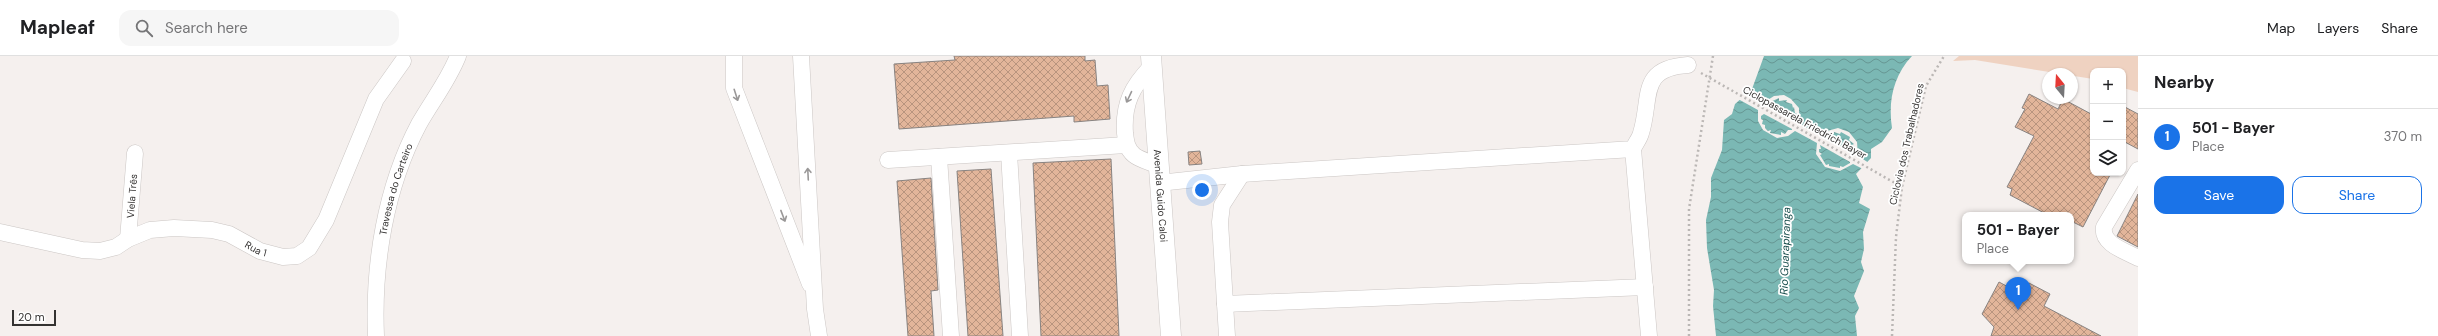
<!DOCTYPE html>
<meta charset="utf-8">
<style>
:root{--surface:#fff;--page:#f6f6f6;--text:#202124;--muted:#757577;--line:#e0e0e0;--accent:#1a73e8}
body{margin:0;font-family:"DM Sans",sans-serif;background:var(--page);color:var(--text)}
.controls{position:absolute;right:12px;top:12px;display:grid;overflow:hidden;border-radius:8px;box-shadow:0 1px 3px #0004}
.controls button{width:36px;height:36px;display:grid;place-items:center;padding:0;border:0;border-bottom:1px solid var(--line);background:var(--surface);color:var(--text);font:20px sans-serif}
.compass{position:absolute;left:2042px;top:12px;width:36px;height:36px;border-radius:50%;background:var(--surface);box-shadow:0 1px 3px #0004;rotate:342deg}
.scale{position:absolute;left:12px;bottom:10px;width:44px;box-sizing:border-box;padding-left:4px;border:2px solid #343231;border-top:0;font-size:11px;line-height:14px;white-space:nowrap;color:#343231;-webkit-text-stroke:3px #fff;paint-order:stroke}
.you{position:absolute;left:1202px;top:134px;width:14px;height:14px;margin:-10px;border:3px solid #fff;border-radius:50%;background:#1a73e8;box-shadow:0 0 0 6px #1a73e833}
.badge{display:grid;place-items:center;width:26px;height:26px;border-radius:50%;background:var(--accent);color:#fff;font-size:13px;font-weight:700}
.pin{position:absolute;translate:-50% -33px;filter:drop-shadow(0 1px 2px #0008)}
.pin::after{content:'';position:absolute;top:21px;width:14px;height:12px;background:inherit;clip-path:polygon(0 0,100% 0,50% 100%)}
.popup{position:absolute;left:1962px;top:156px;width:112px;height:52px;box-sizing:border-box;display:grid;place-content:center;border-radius:8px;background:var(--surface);filter:drop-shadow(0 1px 3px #0005);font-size:13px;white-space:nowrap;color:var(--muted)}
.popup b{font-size:15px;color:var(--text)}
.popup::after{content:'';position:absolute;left:50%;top:100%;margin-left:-8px;border:8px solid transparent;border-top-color:var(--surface)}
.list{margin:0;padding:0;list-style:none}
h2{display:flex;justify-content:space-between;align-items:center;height:52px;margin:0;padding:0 16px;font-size:17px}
h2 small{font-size:13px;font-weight:400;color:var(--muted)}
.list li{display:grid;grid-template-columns:26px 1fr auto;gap:12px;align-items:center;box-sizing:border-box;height:56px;padding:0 16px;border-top:1px solid var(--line)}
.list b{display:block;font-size:15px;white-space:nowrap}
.list p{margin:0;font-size:13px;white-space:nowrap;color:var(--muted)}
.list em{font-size:13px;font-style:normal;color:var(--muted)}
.actions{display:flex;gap:8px;padding:12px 16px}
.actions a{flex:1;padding:9px 0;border:1px solid var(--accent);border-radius:12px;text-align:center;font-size:14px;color:var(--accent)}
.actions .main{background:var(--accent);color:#fff}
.icon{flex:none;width:22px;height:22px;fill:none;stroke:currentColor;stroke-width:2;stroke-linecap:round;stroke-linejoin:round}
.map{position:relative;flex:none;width:2138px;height:280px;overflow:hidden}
header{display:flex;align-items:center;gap:24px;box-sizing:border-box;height:56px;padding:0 20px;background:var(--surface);border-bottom:1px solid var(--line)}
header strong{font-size:19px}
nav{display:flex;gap:22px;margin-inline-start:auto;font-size:14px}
.search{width:280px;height:36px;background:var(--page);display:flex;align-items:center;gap:10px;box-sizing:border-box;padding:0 14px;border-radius:12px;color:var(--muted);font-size:15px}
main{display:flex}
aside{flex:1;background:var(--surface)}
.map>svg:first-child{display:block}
.green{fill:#efd2c1}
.water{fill:url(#water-waves)}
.pier{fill:#f5f0ee;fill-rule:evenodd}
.building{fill:url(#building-cross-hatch);stroke:#888381}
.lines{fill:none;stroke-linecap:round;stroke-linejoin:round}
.minor-casing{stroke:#cbc6c4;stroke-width:17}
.major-casing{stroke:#cbc6c4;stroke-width:21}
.path{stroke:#bbb7b5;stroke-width:2.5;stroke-dasharray:2 3;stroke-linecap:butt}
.minor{stroke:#fff;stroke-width:16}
.major{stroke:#fff;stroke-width:20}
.oneway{stroke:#9a9898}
.labels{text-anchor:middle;stroke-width:3.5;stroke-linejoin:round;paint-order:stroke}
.street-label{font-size:10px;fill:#343231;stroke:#fff}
.water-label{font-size:11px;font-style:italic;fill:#164c4a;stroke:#fff}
</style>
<header>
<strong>Mapleaf</strong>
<div class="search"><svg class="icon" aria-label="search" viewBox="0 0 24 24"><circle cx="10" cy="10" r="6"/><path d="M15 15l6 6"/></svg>Search here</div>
<nav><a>Map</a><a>Layers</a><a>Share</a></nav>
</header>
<main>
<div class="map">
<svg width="2138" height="280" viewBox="0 0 2138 280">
<defs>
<pattern id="water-waves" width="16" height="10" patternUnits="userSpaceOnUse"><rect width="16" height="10" fill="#7bb8b4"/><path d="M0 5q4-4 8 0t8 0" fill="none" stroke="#669693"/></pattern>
<pattern id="building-cross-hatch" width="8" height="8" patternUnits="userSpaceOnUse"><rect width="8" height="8" fill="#e2b59a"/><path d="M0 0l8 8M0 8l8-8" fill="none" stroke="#b8947e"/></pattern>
</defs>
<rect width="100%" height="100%" fill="#f5f0ee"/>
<!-- green -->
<path class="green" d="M1959,0h179v36l-15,-4v-17h-30v8l-118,-19 -22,1z"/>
<!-- water -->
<path class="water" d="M1764,0h148c-19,20 -24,46 -20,72l-10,14 -11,7v9l-15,16 7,13 -4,16 11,6 -7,23 1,17 -3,13 3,9 -10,25 5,12 -4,8 2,20h-141l-3,-30 1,-16 -7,-42 -1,-28 5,-23v-19l11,-28 2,-30 8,-6 3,-10 17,-15z"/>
<!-- pier -->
<path class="pier" d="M1745,36l18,11 11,-7 10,-1 7,4 8,9v15l22,13 6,-5 11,-3 11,4 8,10 1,14 11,7 -6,6 -10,-5 -13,7 -15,-4 -9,-13 1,-11 -22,-12 -7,5 -11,2 -14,-8 -5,-9v-11l-20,-11zM1779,42v3l8,-1 -1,2 6,2 1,4 1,-1 1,6 2,1 -2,4 2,3 -31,-17zM1764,58l28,15v1h-4l-3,4 -4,-2v3l-11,-2 1,-3 -3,1 -3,-3v-3l-3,-1 1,-4 -2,-1v-3zM1834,76l6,2 1,-2 9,5 -1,3 5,4 -2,1 3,2 -2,5 2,2 -30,-17 4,-1v-2h5zM1820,89l30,17v1l-7,4 -3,-1v2l-11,-2v-2l-3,1 -6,-10 2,-1 -3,-2v-3h2z"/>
<!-- building -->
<path class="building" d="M954,0h131v5l10,-1 2,26 11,-1 2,34 -36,3v-6l-175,13 -5,-65 61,-4z
M2029,38l29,15 5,-10 30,16v58h18l-28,54 -12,-6v-6h-23l-38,-20 2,-6 -5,-2 27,-51 -19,-9 10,-18 -3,-1z
M2123,50l15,8v35l-15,-8z
M1200,95l2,13 -13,1 -1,-13z
M1111,103l8,177h-78l-8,-173z
M991,113l12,167h-35l-11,-165z
M931,122l7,112 -7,1 3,45h-26l-11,-155z
M2138,138v53l-21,-11z
M1999,226l24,13 6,-12 21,11 -6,12 57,30h-110l3,-9 -12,-13z"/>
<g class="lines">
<defs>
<g id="minor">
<path d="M734,0v32l76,196"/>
<path d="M801,0l14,253 4,27"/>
<path d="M1152,10c-20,20 -29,38 -27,67 1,9 2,16 9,22 6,5 16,7 23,10"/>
<path d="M1633,93l16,187"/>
<path d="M1009,97l11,183"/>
<path d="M939,101l12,179"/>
<path d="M888,104l238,-15"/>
<path d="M2138,114l-34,57c-3,17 21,24 34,31"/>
<path d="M1159,127l83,-9 391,-25c2,-5 7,-11 8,-16 11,-35 -3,-65 47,-68"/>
<path id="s1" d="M0,176l82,18 18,1 16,-4 12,-8 22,-9 24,-2 38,2 17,4 31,17 23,6 14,-1 12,-8 17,-28 50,-121 27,-38"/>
<path id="s2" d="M128,183l7,-86"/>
<path d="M1225,248l420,-17"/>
<path id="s3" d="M376,280c-3,-71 9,-148 43,-212 13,-23 29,-43 39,-68"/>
<path d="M1227,280l-7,-114 2,-17 20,-31"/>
</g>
<g id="major">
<path id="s4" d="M1151,0l20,280"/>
</g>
</defs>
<!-- minor casing -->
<use href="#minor" class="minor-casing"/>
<!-- major casing -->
<use href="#major" class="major-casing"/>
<!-- path -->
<path class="path" d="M1701,17l201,114
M1689,280v-127l24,-153
M1892,280l4,-99 6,-50 24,-101 18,-30"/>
<!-- minor -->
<use href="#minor" class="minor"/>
<!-- major -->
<use href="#major" class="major"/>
</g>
<!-- one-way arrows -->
<defs><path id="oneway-shaft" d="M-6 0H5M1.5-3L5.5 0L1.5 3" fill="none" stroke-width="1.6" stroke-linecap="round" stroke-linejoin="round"/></defs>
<g class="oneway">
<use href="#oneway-shaft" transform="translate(736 39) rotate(72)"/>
<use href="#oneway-shaft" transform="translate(1129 41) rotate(115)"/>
<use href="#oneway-shaft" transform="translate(808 118) rotate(-93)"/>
<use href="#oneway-shaft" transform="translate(783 160) rotate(69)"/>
</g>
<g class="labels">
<!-- street labels -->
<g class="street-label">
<text transform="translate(1805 66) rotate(29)" y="4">Ciclopassarela Friedrich Bayer</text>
<text transform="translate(1906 88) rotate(-77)" y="4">Ciclovia dos Trabalhadores</text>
<text dy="4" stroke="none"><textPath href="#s3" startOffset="149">Travessa do Carteiro</textPath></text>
<text dy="4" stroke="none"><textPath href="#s2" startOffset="43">Viela Três</textPath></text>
<text dy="4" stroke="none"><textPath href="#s4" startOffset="140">Avenida Guido Caloi</textPath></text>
<text dy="4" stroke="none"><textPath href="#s1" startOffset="267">Rua 1</textPath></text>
</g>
<!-- water labels -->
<g class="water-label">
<text transform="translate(1785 195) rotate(-88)" y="4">Rio Guarapiranga</text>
</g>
</g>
</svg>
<div class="controls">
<button>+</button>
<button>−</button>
<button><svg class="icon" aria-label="layers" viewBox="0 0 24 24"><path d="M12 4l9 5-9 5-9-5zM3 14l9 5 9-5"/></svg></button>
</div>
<svg class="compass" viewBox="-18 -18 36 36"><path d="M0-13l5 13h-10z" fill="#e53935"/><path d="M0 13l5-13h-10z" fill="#757577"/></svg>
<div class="scale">20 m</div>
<div class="you"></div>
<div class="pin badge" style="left:2018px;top:254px">1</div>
<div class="popup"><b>501 - Bayer</b>Place</div>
</div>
<aside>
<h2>Nearby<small></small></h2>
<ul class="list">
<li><span class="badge">1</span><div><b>501 - Bayer</b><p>Place</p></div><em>370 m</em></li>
</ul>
<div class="actions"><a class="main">Save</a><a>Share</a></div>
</aside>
</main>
